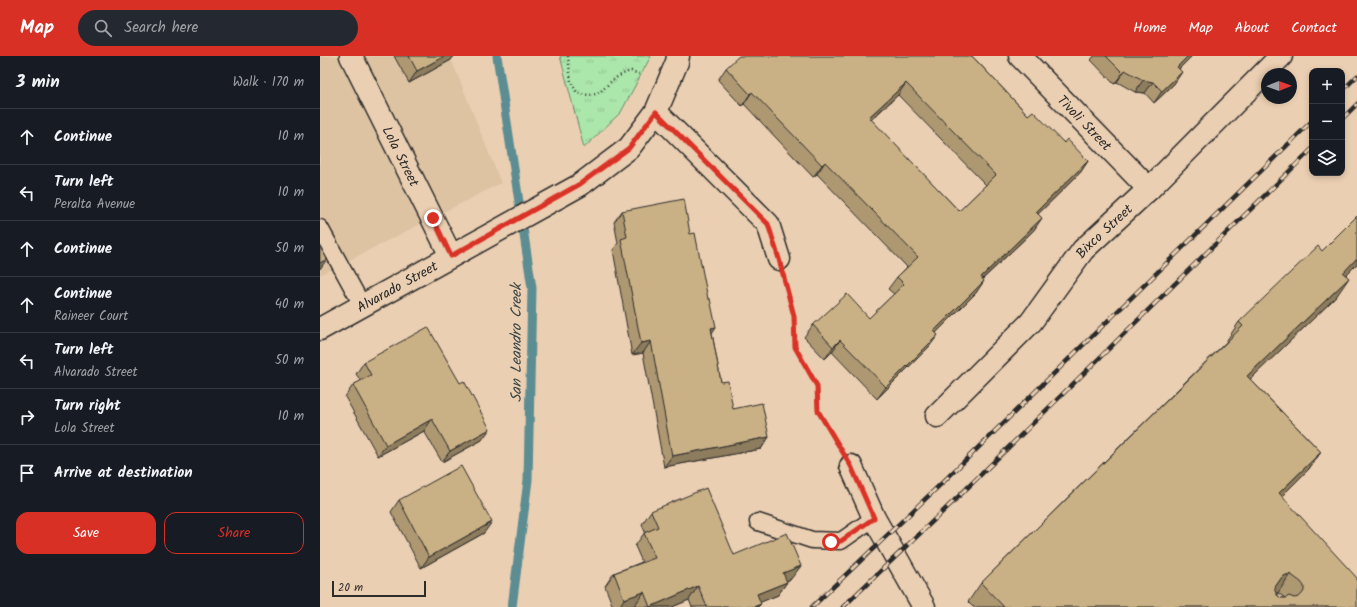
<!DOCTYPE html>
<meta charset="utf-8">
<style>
:root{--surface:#171b24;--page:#242831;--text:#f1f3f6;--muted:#9ea1a6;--line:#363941;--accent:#d93025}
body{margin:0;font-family:Kalam,sans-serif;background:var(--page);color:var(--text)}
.controls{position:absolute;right:12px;top:12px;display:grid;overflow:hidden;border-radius:8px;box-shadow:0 2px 6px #0003}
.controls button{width:36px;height:36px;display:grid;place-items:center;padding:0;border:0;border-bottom:1px solid var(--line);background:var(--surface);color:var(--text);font:20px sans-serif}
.compass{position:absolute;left:941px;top:12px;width:36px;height:36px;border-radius:50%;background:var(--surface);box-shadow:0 2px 6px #0003;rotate:89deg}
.scale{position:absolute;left:12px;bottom:10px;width:94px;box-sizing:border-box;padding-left:4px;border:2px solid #2b2b2b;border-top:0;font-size:11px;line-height:14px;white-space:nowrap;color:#2b2b2b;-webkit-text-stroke:3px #ebcfb2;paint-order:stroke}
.stop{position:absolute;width:12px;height:12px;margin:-9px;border:3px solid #d93025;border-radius:50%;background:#fff}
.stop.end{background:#d93025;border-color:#fff;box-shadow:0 1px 4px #0008}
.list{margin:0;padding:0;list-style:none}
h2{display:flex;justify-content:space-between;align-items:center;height:52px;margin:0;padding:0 16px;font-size:17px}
h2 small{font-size:13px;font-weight:400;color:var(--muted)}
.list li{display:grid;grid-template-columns:26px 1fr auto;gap:12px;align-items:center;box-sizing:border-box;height:56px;padding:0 16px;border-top:1px solid var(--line)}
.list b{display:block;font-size:15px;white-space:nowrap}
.list p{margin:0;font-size:13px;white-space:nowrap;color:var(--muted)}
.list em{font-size:13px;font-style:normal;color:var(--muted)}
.actions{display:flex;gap:8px;padding:12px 16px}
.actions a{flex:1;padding:9px 0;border:1px solid var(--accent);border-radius:12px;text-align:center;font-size:14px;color:var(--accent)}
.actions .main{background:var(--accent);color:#fff}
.icon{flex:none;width:22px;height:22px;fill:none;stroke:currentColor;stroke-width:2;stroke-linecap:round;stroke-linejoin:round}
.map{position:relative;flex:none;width:1037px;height:551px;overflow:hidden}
header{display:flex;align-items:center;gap:24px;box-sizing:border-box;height:56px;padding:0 20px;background:var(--accent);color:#fff}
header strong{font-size:19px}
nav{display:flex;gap:22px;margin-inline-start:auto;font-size:14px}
.search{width:280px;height:36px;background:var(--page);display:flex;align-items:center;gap:10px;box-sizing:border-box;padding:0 14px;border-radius:22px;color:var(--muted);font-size:15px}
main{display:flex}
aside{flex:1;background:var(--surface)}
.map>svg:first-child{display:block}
.built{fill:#ddc3a2}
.park{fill:url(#park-tufts);stroke:#6b886b}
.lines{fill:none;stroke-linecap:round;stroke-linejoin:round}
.stream{stroke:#5c8d92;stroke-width:9}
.lane-casing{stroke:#2b2b2b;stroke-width:19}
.street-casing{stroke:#2b2b2b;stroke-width:25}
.path{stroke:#2b2b2b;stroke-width:2.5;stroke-dasharray:1 3;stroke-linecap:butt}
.lane{stroke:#ebcfb2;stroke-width:16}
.street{stroke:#ebcfb2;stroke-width:22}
.rail-casing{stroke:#2b2b2b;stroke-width:4.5}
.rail{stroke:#ebcfb2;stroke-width:3;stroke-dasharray:9;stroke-linecap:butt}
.wall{fill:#ae9872;stroke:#2b2b2b;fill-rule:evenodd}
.shaded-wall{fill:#8d7c5d;stroke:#2b2b2b}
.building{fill:#cab185;stroke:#2b2b2b;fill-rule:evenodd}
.route{stroke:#d93025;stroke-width:5}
.labels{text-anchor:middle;stroke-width:3;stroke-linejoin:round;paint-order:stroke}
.street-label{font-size:14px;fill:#2b2b2b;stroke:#ebcfb2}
.water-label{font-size:15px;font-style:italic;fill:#374345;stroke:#ebcfb2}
</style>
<header>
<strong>Map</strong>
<div class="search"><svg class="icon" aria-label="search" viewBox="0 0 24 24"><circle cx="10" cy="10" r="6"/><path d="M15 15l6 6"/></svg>Search here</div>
<nav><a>Home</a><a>Map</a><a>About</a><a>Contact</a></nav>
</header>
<main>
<aside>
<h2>3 min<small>Walk · 170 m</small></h2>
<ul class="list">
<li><svg class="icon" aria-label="ahead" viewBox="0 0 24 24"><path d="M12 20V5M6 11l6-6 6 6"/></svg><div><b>Continue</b></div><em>10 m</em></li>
<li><svg class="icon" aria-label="left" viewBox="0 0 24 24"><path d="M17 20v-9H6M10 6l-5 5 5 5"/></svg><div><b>Turn left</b><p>Peralta Avenue</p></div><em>10 m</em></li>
<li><svg class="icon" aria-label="ahead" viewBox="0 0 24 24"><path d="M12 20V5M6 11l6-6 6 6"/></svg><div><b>Continue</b></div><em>50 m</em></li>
<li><svg class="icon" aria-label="ahead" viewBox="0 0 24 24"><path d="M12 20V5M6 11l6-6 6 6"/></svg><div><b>Continue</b><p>Raineer Court</p></div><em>40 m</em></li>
<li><svg class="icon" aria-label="left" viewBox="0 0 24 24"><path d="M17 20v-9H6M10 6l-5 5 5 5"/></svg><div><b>Turn left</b><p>Alvarado Street</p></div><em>50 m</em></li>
<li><svg class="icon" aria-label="right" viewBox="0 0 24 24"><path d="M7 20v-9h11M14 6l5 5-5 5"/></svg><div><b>Turn right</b><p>Lola Street</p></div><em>10 m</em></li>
<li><svg class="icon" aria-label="arrive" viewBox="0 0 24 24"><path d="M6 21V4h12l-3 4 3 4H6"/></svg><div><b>Arrive at destination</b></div></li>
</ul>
<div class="actions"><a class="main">Save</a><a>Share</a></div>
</aside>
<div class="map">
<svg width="1037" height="551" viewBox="0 0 1037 551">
<defs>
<pattern id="park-tufts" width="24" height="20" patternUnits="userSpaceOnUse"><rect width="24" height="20" fill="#abe6ab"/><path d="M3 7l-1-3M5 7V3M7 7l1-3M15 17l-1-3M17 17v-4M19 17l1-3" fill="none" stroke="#93c593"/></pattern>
</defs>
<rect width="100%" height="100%" fill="#ebcfb2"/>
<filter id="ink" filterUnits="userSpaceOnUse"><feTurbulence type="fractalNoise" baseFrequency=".025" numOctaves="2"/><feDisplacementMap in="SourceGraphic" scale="8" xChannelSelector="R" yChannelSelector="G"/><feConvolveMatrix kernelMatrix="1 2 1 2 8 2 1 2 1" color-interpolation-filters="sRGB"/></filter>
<g filter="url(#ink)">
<!-- built -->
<path class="built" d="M0,0h130l51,127 -181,92z"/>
<!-- park -->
<path class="park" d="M240,0h91l-30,56 -37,36z"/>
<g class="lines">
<!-- stream -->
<path class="stream" d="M177,0l35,232 -4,192 -16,127"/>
<defs>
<path id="lane" d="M0,172l42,77
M438,466l54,18 29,1 33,-23"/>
<g id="street">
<path id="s1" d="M31,0l100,200"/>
<path id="s2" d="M700,0l129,133"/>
<path d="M336,56l112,112 11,35"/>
<path id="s3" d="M0,273l260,-144 49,-37 27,-36 21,-50 1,-6"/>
<path id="s4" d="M617,360l94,-94 52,-72 66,-61 132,-133"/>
<path d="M531,410l23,52 50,89"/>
</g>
</defs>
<!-- lane casing -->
<use href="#lane" class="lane-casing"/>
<!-- street casing -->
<use href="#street" class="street-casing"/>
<!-- path -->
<path class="path" d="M248,0l3,26 6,11c25,7 25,-7 42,-17 4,-2 8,-4 12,-5l8,3
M466,229l8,31 1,31 22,39 1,25 19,33"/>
<!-- lane -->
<use href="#lane" class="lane"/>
<!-- street -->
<use href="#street" class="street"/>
<defs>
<path id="rail" d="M1022,35l15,-15
M1022,63l15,-15
M492,551l130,-124 370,-362
M523,551l114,-109 355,-349"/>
</defs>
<!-- rail casing -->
<use href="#rail" class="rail-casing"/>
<!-- rail -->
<use href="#rail" class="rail"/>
</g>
<!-- wall -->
<path class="wall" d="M74,0h60l-3,4 -42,23z
M652,0l56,59 60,46 -8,12 -42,41 -4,16 -51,49 -7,14 -40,40 -7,14 -52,52 -45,-47 -7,7 -21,-22 9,-12 56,-7 25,-24 -6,-5 9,-12 10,-10 -90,-93 -4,3 -69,-73 -2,2 -24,-26 8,-12zM578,39l88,90 -27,26 -88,-91z
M774,0h98l-13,13 -5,15 -20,19 -9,-10 -10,-1 -18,-10 -3,2 -23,-24z
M302,155l68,23 22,99 9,49 12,27 36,28 -8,12 -97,18 -21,-114 -11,2 -19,-105 5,-7 -4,-21z
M1026,219l-10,22 -86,82 71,73 -13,18 -27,26 76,111h-384l-5,-5 13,-19 246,-242v-1l12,-18zM956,537h2l7,5h-4l-4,-3z
M44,306l118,78 -40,22 -18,-31 -46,25 -33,-59 8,-12 8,-4 -5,-7z
M79,444l85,33 -63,35 -30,-56z
M331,455l83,44 57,24 -5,2 1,1 -9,13 -18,7 -2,5h-66l-3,-7 -17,7h-36l-1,-2 -6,2h-16l-8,-21 9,-13 28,-11 -7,-16 10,-14 -3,-8z"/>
<!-- shaded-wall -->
<path class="shaded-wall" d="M125,0h9l-3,4 -42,23 8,-12z
M868,0h4l-23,23 8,-12z
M805,14l-8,12 -3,2 9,-11z
M862,16l-8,12 -20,19 8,-12z
M823,24l10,2 -8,11 -10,-1z
M586,27l-8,12 -38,34 9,-12z
M432,36l-8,12 -2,2 8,-12z
M768,105l-8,12 -52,51 8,-12z
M505,106l-8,12 -4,3 9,-12z
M722,162l-8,12 -62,59 9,-12z
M1037,202v6l-27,27 13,-18z
M7,203l-7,10v-6z
M1029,222l-13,19 -102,98 13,-19z
M664,225l-8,12 -50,50 8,-12z
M396,271l-8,12 3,-11z
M618,279l-9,12 -52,52 9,-12z
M520,284l-8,12 -7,7 8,-12z
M331,285l-8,12 -11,2 9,-12z
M112,363l-8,12 -46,25 8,-11z
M170,373l-8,11 -40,22 8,-11z
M449,381l-8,12 -97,18 8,-11z
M1001,396l-13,18 -42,42 13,-19z
M172,466l-8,11 -63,35 8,-11z
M481,510l-10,13 -17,7 9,-13z
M970,518l-12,19h-5l2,-6 7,-10 4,-2z
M467,526l-9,13 -29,12 8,-13z
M378,530l-9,14 -17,7h-22z
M324,536l-9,13 -6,2h-10l5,-8z
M441,548l-3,3h-5z"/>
<!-- building -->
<path class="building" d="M89,0h36l-28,15z
M419,0h233l56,59 5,-4 31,32 3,-4 21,22 -52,51 6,6 -61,59 3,4 -50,50 4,4 -52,52 -46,-47 -7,7 -20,-22 34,-31 22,24 35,-34 -7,-7 21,-20 -93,-95 -3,3 -70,-73 -2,2 -24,-26zM586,27l90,92 -37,36 -90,-94z
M786,0h82l-11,11 5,5 -20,19 -9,-9 -10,-2 -18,-10 -2,3z
M364,143l6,35 5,-1 13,66h2l6,28 -5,1 10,54 7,-1 5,28 29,-6 7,34 -97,19 -21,-115 -10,2 -20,-104 6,-2 -5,-26z
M1037,160v42l-14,15 6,5 -102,98 74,76 -42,41 78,85v29h-353l-23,-24 262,-257 -4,-4 79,-76 4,5zM970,518l11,8 3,4v5l-2,3 -3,3 -5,1 -5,-2 -3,2h-5l-4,-3 -2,-4v-4l7,-10 4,-2z
M0,191l7,12 -7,4z
M108,271l32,56 4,-2 26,48 -40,22 -18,-32 -46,26 -33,-60 18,-10 -7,-13z
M141,410l31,56 -63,35 -30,-57z
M386,432l28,67 53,-22 14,33 -18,7 4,9 -30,12 4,10 -8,3h-46l-9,-21 -48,21 -6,-15 -20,7 -10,-26 41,-15 -11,-25 14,-6 -7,-16z"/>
</g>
<g class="lines" filter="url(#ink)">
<!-- route -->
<path class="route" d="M113,162l18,38 129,-72 49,-36 27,-36 112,112 11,35 15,57 1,31 22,39 1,25 33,55 23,52 -33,23 -10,1"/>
</g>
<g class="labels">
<!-- street labels -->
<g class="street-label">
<text dy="5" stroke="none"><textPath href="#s2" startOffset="93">Tivoli Street</textPath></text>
<text dy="5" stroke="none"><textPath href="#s1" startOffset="112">Lola Street</textPath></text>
<text dy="5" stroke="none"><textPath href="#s4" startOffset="250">Bixco Street</textPath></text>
<text dy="5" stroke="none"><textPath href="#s3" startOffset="88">Alvarado Street</textPath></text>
</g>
<!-- water labels -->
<g class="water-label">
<text transform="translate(196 287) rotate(-90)" y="5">San Leandro Creek</text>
</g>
</g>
</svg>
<div class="controls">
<button>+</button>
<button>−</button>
<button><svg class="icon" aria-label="layers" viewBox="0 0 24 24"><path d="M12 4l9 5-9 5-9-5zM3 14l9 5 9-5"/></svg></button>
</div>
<svg class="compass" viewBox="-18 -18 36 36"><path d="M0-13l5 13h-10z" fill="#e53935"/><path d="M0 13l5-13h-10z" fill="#9ea1a6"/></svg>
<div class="scale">20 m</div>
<div class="stop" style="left:511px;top:486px"></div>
<div class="stop end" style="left:113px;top:162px"></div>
</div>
</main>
